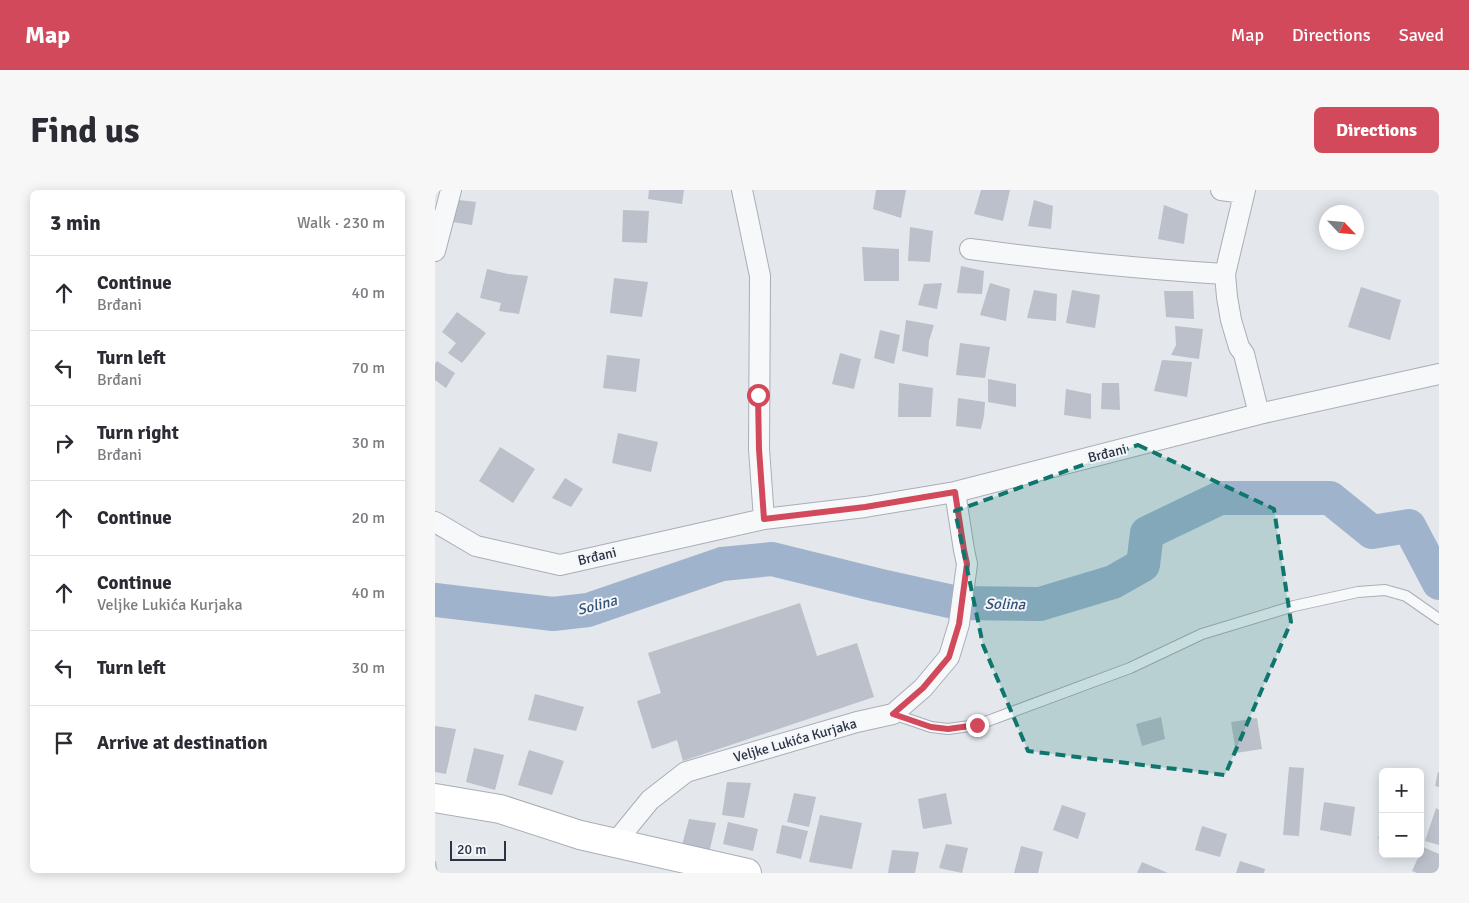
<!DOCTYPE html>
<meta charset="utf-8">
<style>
:root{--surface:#fff;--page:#f7f7f7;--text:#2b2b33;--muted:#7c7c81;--line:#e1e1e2;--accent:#d1495b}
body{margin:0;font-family:Signika,sans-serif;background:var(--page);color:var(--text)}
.controls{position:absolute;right:15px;bottom:15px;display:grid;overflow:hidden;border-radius:8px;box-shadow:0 2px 12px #0003}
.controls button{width:45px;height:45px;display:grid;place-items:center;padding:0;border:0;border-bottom:1px solid var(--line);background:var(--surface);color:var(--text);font:25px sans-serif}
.compass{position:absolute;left:884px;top:15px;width:45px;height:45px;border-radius:50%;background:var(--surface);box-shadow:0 2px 12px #0003;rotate:116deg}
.scale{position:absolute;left:15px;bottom:12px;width:56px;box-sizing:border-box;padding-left:5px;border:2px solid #2b3445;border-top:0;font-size:14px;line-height:18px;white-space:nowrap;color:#2b3445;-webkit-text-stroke:4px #f4f6f9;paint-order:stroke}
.stop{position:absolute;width:15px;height:15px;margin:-11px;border:4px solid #d1495b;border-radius:50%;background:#fff}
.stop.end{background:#d1495b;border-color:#fff;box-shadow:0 1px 5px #0008}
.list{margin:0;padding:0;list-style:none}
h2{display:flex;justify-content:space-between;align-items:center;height:65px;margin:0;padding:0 20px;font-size:21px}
h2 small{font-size:16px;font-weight:400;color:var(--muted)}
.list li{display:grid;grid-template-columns:32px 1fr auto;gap:15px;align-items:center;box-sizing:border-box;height:75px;padding:0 20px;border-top:1px solid var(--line)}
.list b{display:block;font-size:19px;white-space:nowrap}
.list p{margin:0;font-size:16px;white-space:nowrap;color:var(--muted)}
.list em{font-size:16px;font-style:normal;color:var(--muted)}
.icon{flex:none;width:28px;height:28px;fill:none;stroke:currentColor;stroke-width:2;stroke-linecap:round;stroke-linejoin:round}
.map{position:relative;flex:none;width:1004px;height:683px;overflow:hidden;border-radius:8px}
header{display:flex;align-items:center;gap:30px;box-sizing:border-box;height:70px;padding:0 25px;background:var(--accent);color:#fff}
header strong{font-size:24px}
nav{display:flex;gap:28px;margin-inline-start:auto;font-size:18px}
.intro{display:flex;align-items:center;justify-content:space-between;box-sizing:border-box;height:120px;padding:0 30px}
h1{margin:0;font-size:35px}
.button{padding:12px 22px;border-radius:8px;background:var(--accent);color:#fff;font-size:18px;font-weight:700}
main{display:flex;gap:30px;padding:0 30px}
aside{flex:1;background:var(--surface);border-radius:8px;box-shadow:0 2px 12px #0003}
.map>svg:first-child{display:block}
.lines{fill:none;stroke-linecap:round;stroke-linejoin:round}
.river{stroke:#9fb4cc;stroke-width:34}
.building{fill:#bbc0ca}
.service-casing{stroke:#a9aeb7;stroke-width:12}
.minor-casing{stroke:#a9aeb7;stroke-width:22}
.secondary-casing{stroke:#a9aeb7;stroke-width:30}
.service{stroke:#f7f8fa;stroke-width:10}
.minor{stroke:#f7f8fa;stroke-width:20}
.secondary{stroke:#fff;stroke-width:28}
.route{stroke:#d1495b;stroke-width:6}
.marked{fill:#0f766e;fill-opacity:0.2;stroke:#0f766e;stroke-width:4;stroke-dasharray:10 6;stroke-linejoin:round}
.labels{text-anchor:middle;stroke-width:4;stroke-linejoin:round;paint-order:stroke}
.street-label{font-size:14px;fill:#2b3445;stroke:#f4f6f9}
.water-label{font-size:15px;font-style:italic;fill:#34527a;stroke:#f4f6f9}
</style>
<header>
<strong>Map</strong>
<nav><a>Map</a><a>Directions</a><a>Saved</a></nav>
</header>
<div class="intro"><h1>Find us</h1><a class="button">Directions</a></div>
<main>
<aside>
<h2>3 min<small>Walk · 230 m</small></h2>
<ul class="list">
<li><svg class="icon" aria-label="ahead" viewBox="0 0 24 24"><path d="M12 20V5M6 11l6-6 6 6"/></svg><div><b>Continue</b><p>Brđani</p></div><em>40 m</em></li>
<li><svg class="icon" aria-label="left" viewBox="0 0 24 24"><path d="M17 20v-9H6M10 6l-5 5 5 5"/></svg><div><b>Turn left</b><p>Brđani</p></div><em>70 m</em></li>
<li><svg class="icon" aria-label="right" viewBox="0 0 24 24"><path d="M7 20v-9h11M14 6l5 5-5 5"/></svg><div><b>Turn right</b><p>Brđani</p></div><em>30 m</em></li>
<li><svg class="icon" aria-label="ahead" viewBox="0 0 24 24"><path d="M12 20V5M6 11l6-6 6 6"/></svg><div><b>Continue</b></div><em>20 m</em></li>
<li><svg class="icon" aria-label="ahead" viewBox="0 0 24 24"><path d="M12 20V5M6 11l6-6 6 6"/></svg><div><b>Continue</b><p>Veljke Lukića Kurjaka</p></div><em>40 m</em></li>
<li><svg class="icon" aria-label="left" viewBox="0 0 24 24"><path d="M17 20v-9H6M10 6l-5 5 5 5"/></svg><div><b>Turn left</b></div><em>30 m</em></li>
<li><svg class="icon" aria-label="arrive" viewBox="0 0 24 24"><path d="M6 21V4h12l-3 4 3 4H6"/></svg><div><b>Arrive at destination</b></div></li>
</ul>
</aside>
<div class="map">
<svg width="1004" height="683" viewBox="0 0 1004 683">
<rect width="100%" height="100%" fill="#e4e7ec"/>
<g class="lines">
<!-- river -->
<path class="river" d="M0,410l118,14 35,-4 134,-46 50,-5 105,26 81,18 82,1 73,-22 30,-17 4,-32 73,-35h110l42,34 37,-6 30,57"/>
</g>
<!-- building -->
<path class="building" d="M214,0h35l-2,14 -34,-5z
M441,0h30l-5,28 -28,-9z
M546,0h29l-7,31 -29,-7z
M15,9l26,3 -4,23 -26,-4z
M599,10l19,6 -2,23 -23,-3z
M729,15l24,9 -4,30 -26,-5z
M188,20l26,1 -2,32 -25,-1z
M475,37l23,4 -3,31 -22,-1z
M427,57l37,2v32h-35z
M526,76l23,5 -2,23 -25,-1z
M52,79l21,5 20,2 -9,38 -20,-3 2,-8 -21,-5z
M179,88l34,4 -6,35 -32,-4z
M507,93l-5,26 -19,-4 6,-21z
M555,93l20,6 -4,32 -26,-6z
M926,97l40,13 -11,40 -42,-13z
M599,100l23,4 -1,27 -29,-3z
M637,100l28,5 -5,33 -29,-5z
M729,101h29l1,28 -28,-2z
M22,122l29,21 -24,30 -14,-10 8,-10 -14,-11z
M471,130l28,5 -5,16 -1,16 -26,-6z
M740,136l28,3 -4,30 -28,-4 5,-10z
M445,140l20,5 -6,29 -20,-6z
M525,153l30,4 -5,31 -29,-3z
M405,163l21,6 -7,30 -22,-5z
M172,165l33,4 -4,33 -33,-4z
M727,170l30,2 -5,35 -33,-6z
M2,171l18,12 -9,15 -11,-8v-16z
M553,189l28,5v23l-28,-5z
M464,193l34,5 -2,29h-33z
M667,193h17l1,27 -19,-1z
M631,199l25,5v25l-27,-4z
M523,208l27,4 -1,14 -3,13 -25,-3z
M183,243l40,9 -7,30 -39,-9z
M65,257l35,22 -22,34 -34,-22z
M130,288l18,11 -12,18 -19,-9z
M365,413l17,53 40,-13 17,54 -191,64 -6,-21 -25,9 -15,-48 24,-8 -13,-40z
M100,504l49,13 -8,24 -48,-11z
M726,527l4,22 -23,7 -6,-22z
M822,528l5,31 -26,4 -5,-31z
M0,536l21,3 -10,45 -11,-2z
M39,558l30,7 -9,35 -29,-8z
M94,560l35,11 -12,34 -34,-10z
M854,577l15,1 -5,68 -16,-1z
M1003,582h1v15l-4,-1z
M292,592l24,1 -7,35 -22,-3z
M359,603l22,4 -7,30 -22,-5z
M511,603l6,31 -29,5 -5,-30z
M889,612l31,5 -4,29 -31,-6z
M627,615l24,8 -8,26 -25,-9z
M1001,618l3,2v35l-14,-4z
M385,625l42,8 -10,46 -43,-7z
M254,629l27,4 -7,30 -28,-4z
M293,632l30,7 -5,22 -30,-7z
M347,635l26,6 -7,28 -25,-6z
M767,636l25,8 -7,23 -25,-7z
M948,637v14l-5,-3z
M511,654l22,4 -6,25 -23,-5z
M586,656l22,6 -5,21h-24z
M988,657l16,7v19h-22l-5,-2z
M457,660l27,2 -4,21h-27z
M0,671h1l2,12h-3z
M805,671l25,8 -1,4h-28z
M707,672l26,11h-31z"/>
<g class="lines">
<defs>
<path id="service" d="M458,524l38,13 17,2 29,-4 153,-57 72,-34 92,-28 64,-14 27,-2 21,6 33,23"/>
<path id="minor" d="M307,0l18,86 -1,173 5,70
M786,0l23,3
M810,0l-20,84 2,23 4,23 8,27 5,7 15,60
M535,59c85,11 169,20 255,25
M0,61l16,-61
M0,332l41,24 84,19 204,-46 101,-12 90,-15 304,-78 180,-40
M179,654l36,-44 36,-28 171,-50 36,-8 30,-26 26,-31 10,-33 8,-60 -3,-14 -9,-58"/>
<path id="secondary" d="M0,608l65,11 80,26 167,38"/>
</defs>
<!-- service casing -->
<use href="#service" class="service-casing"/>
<!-- minor casing -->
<use href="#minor" class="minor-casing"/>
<!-- secondary casing -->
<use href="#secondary" class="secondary-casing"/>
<!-- service -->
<use href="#service" class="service"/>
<!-- minor -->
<use href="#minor" class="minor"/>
<!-- secondary -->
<use href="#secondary" class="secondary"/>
</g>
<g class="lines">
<!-- route -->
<path class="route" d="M323,205l1,54 5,70 101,-12 90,-15 9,58 3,14 -8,60 -10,33 -26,31 -30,26 38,13 17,2 29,-4"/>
</g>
<!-- marked area -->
<path class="marked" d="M703,255l136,64 17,113 -66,153 -197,-24 -45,-106 -28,-134z"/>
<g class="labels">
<!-- street labels -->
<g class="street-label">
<text transform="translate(672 263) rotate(-14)" y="5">Brđani</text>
<text transform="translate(162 366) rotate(-13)" y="5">Brđani</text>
<text transform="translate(360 550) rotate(-16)" y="5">Veljke Lukića Kurjaka</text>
</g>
<!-- water labels -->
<g class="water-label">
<text transform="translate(570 414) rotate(1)" y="5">Solina</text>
<text transform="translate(162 415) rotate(-15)" y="5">Solina</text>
</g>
</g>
</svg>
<div class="controls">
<button>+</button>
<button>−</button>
</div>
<svg class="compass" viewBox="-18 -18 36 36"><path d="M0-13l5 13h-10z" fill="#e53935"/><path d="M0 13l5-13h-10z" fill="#7c7c81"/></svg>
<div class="scale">20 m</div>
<div class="stop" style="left:323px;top:205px"></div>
<div class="stop end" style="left:542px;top:535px"></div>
</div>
</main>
